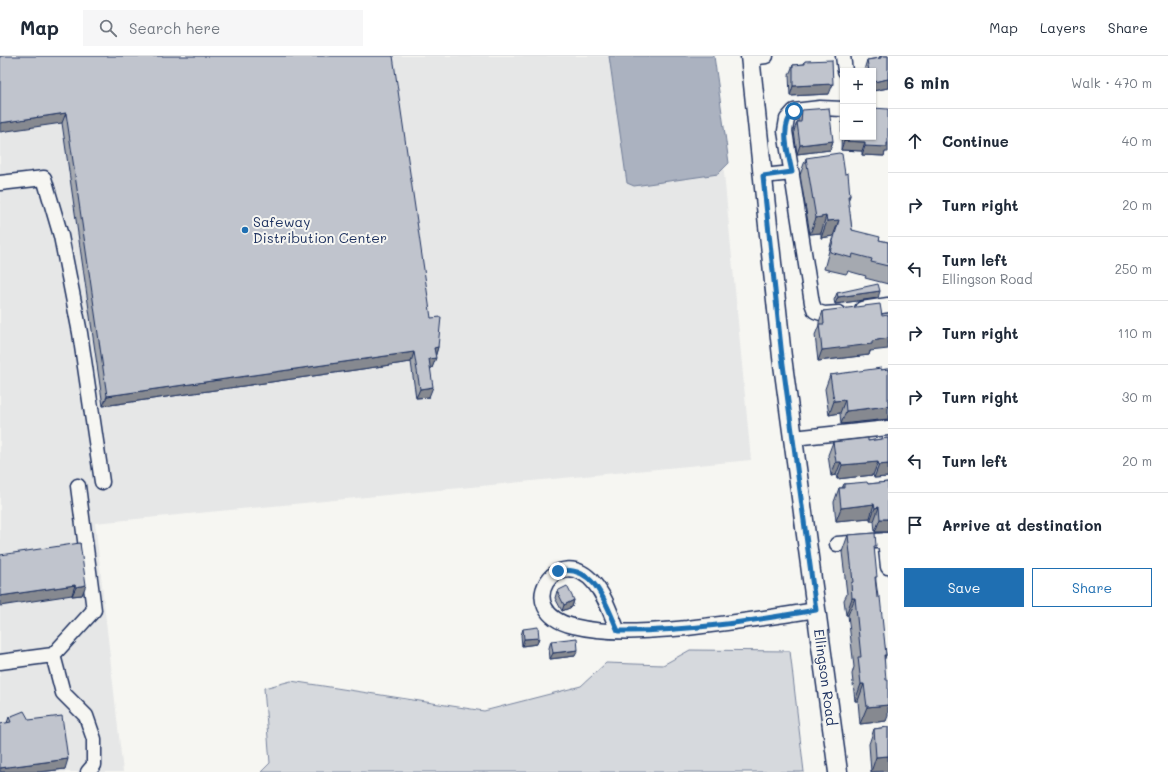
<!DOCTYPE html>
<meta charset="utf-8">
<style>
:root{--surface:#fff;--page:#f6f6f7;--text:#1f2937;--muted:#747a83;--line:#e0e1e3;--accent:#1f6fb2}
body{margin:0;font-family:Mali,sans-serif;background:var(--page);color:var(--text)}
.controls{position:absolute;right:12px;top:12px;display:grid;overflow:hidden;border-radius:0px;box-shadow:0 1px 3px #0004}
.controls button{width:36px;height:36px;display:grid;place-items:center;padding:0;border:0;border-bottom:1px solid var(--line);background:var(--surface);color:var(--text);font:20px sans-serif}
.stop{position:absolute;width:12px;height:12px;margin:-9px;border:3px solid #1f6fb2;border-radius:50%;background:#fff}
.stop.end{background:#1f6fb2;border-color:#fff;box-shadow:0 1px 4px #0008}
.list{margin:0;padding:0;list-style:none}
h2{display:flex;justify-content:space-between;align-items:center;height:52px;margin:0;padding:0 16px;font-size:17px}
h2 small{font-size:13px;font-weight:400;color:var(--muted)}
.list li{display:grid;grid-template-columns:26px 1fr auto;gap:12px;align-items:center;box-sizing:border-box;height:64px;padding:0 16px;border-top:1px solid var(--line)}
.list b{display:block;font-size:15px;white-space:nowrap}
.list p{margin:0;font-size:13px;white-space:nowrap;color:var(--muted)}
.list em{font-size:13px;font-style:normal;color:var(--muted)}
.actions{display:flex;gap:8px;padding:12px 16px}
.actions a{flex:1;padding:9px 0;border:1px solid var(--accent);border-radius:0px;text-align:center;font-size:14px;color:var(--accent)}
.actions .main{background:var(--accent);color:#fff}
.icon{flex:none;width:22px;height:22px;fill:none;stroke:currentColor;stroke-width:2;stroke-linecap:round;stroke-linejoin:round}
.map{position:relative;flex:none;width:888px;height:716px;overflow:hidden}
header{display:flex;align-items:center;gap:24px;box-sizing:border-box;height:56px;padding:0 20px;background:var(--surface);border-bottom:1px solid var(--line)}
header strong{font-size:19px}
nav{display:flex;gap:22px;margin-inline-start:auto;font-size:14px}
.search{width:280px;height:36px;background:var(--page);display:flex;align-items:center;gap:10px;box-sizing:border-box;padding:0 14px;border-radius:0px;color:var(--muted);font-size:15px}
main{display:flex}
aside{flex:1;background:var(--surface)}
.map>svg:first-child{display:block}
.built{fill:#e6e7e7}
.green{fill:#d6d9dd;stroke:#78849e}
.water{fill:#abb2c0;stroke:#717e99}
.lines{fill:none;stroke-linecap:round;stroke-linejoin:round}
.minor-casing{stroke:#1b2f5e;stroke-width:17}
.major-casing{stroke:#1b2f5e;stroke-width:21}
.minor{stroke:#f6f6f2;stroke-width:14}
.major{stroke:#f6f6f2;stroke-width:18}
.wall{fill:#a5a9b0;stroke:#1b2f5e}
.shaded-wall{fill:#868990;stroke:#1b2f5e}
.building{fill:#c0c4cd;stroke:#1b2f5e}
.route{stroke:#1f6fb2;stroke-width:5}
.poi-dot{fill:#1f6fb2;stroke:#f6f6f2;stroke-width:1.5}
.labels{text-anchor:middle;stroke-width:4;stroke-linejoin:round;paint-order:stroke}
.poi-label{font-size:14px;fill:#1b2f5e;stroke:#f6f6f2;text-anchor:start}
.street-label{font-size:14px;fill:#1b2f5e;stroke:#f6f6f2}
</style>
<header>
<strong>Map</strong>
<div class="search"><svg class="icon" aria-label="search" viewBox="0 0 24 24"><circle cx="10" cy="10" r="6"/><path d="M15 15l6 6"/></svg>Search here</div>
<nav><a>Map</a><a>Layers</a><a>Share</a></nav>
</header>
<main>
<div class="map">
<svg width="888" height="716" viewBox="0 0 888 716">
<rect width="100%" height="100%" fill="#f6f6f2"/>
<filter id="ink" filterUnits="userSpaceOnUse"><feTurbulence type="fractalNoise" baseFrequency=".025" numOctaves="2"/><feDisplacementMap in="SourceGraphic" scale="8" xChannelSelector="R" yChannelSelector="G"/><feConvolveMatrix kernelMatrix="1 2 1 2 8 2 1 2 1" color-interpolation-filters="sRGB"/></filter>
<g filter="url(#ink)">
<!-- built -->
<path class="built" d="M0,0h713l38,404 -656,63 28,249h-123z"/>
<!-- green -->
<path class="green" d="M690,594l100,1 14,121h-543l9,-9 -6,-75 27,-7 193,30 97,-25 25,-23 57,2z"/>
<!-- water -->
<path class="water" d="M609,0h105l15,107 -11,11 -84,12 -7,-3z"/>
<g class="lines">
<defs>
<path id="minor" d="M843,0l2,15
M750,2l16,-2
M763,120l29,-3
M0,127l44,-5 17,58 19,97 22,149
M862,253l26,-4
M839,257l-15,1 -9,-3 -3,-8 -27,-172 2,-12 7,-8 26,-3 23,1
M793,382l95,-10
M885,484l3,27
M837,488l51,-4
M618,575c-7,-16 -12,-34 -24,-48 -37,-43 -83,28 -21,43 37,9 76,5 114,2 43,-5 86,-11 129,-18
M53,599l10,38 23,23 8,23v26l-6,7
M0,606l53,-7 41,-45 -16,-124"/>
<g id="major">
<path id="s1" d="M750,0l32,301 56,415"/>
</g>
</defs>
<!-- minor casing -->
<use href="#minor" class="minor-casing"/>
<!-- major casing -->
<use href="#major" class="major-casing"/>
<!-- minor -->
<use href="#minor" class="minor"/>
<!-- major -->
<use href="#major" class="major"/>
</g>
<!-- wall -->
<path class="wall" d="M0,0l431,262 7,29 -6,21h-2l-1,29 -13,1 -5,-36 -308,44 -41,-283z
M880,0h8v32l-15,3v-20h-9v-1l3,-10 12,-2z
M805,5l24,33 -39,2 -1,-21 4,-10 11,-1z
M802,54l31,31 -3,9 -33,4 -3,-23 3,-9h1v-3z
M843,59v22h30l12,15 -1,4 -22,-1v-4l-21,-1 1,-33z
M806,102l39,16 5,22 -2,5 4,29 27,10 9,2v42l-23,-6 1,-2 -18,-5 -2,3 -22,-5 9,-33 -12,2v-5l-11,1 -10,-59z
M837,237l41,5 -43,6 -1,-4z
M823,255l59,5 -13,39 -51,6 -3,-26 4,-10v-3z
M888,313v50l-47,5 -1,-11 -11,2 -4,-26 5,-14z
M888,382v39l-14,1 -1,-3 -36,4 -1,-4 -5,1 -3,-21 5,-13 35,-1z
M888,426v50h-13l-1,-11h-4v-3l-34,3 -2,-19 5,-14h3l2,-4h24z
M848,479l26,15 2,32 10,73 -2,6 2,60 -26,3 -2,-23h-3l-3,-27 2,-7 -6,-52h-2l-2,-15 3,-6 -5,-42z
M80,487l2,52 -10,1v-1z
M557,535l17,9 -2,7 -10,4 -7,-13z
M523,573l14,15 -15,2 -1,-11z
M551,585l24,15 -25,3 -1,-11z
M9,661l20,3 36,49 -25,3h-40l7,-49z
M888,671v44l-17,1 -2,-28 5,-15z"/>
<!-- shaded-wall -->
<path class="shaded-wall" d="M888,23v9l-15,3v-9z
M833,28l-4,10 -39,2 3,-10z
M66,57l-4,10 -62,9v-9z
M833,85l-3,9 -33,4 3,-9z
M844,85l21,1 -3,9 -21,-1z
M887,87h1v9h-3l-1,4 -22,-1 3,-9z
M826,160l-5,17 -11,1 6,-16z
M839,164l-6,16 -12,2 6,-17z
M880,235l-2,7 -43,6 3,-7z
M888,282v11l-18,2 -1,4 -51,6 4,-11 50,-9z
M438,291l-3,10 -1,-9z
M414,296l-3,10 -308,44 4,-10z
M436,302l-4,10 -7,1 4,-10z
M433,331l-4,10 -13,1 4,-9z
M845,344l-5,13 -11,2 5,-14z
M888,350v13l-47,5 5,-13z
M836,406h5l-5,13 -5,1z
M878,406l-5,13 -36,4 5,-14z
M888,408v13l-14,1 5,-13z
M874,448l-4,14 -34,3 5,-13z
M879,451l-5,14h-4l5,-13z
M880,463h8v13h-13z
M75,529l-3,10 -72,11v-10z
M86,529l-4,10 -10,1 4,-9z
M852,542h3l-7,17h-2z
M574,544l-2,7 -10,4 2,-6z
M539,582l-2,6 -15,2 2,-7z
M578,594l-3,6 -25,3 3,-6z
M884,599h2l-6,17z
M861,628h3l-6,17h-3z
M888,649v11l-2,5 -26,3 7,-17z
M888,700v15l-17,1 5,-15z
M68,703l-3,10 -25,3h-40v-4z"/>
<!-- building -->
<path class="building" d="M0,0h393l38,262 10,-1 -3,30 -4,1 2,10 -7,1 4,28 -13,2 -6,-37 -307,44 -41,-283 -66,10z
M881,0h7v23l-15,3v-11h-4l-2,-11 14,-2z
M832,4l1,24 -40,2v-21l12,-1v-3z
M829,52l4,33 -33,4 -3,-23h4l1,-12z
M873,52l15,1v34h-1v4l-22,-1v-4l-21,-1v-4h29z
M839,97l3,1 3,20 3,-1 2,23h-2l4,34 28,7 -1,3 9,2v24l-17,-4 1,-3 -19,-5 -1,4 -22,-6 9,-32 -12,1 -1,-5 -10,2 -10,-60z
M878,228l2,7 -42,6 -1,-4z
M880,248l2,12 6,-1v23l-16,3v3l-50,6 -3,-26h5l-1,-13z
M881,312v2l7,-1v37l-42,5 -1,-11 -11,1 -4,-26z
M868,382v3l20,-3v26l-9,1 -1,-3 -36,3 -1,-3h-5l-3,-20z
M867,426l1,2 20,-2v37h-8l-1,-12 -4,1 -1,-4 -33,4 -2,-20h5v-4z
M875,477l1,13h-2l3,31h-2l2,20h3l6,58h-2l2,25h2v25l-21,2 -3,-23h-3l-3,-27h3l-6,-59h-3l-1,-15 2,-1 -5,-47z
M80,487l6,42 -10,2 -1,-2 -75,11v-41z
M567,530l7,14 -10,5 -7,-14z
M538,571l1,11 -15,1 -1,-10z
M577,582l1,12 -25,3 -2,-12z
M24,655l5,9 33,-4 6,43 -68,9v-44l11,-2 -2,-5z
M888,671v29l-12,1 -2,-28z"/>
</g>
<g class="lines" filter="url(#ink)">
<!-- route -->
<path class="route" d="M558,515c37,-7 48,33 60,60 66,1 133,-10 198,-21l-34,-253 -19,-181 29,-4c-4,-21 -13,-44 2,-61"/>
</g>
<!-- markers -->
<circle class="poi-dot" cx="245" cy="174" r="4"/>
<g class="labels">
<!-- poi labels -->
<g class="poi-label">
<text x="253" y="171">Safeway<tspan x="253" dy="16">Distribution Center</tspan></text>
</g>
<!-- street labels -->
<g class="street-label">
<text dy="5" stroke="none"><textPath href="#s1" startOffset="626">Ellingson Road</textPath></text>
</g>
</g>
</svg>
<div class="controls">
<button>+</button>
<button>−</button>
</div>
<div class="stop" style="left:794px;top:55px"></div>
<div class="stop end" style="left:558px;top:515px"></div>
</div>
<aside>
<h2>6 min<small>Walk · 470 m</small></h2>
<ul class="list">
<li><svg class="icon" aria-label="ahead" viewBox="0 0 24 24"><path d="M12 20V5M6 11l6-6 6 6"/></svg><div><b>Continue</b></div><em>40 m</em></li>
<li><svg class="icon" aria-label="right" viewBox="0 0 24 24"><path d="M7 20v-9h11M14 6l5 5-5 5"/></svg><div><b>Turn right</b></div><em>20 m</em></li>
<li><svg class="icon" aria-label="left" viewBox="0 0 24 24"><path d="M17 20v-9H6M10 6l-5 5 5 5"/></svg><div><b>Turn left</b><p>Ellingson Road</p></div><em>250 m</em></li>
<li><svg class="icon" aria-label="right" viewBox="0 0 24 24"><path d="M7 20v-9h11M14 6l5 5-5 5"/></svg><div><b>Turn right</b></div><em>110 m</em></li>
<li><svg class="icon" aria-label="right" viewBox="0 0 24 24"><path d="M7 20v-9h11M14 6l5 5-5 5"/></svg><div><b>Turn right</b></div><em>30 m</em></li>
<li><svg class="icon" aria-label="left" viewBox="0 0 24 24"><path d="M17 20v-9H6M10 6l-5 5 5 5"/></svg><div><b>Turn left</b></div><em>20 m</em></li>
<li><svg class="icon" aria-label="arrive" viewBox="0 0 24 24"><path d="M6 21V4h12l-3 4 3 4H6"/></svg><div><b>Arrive at destination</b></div></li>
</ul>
<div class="actions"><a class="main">Save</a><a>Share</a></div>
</aside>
</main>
